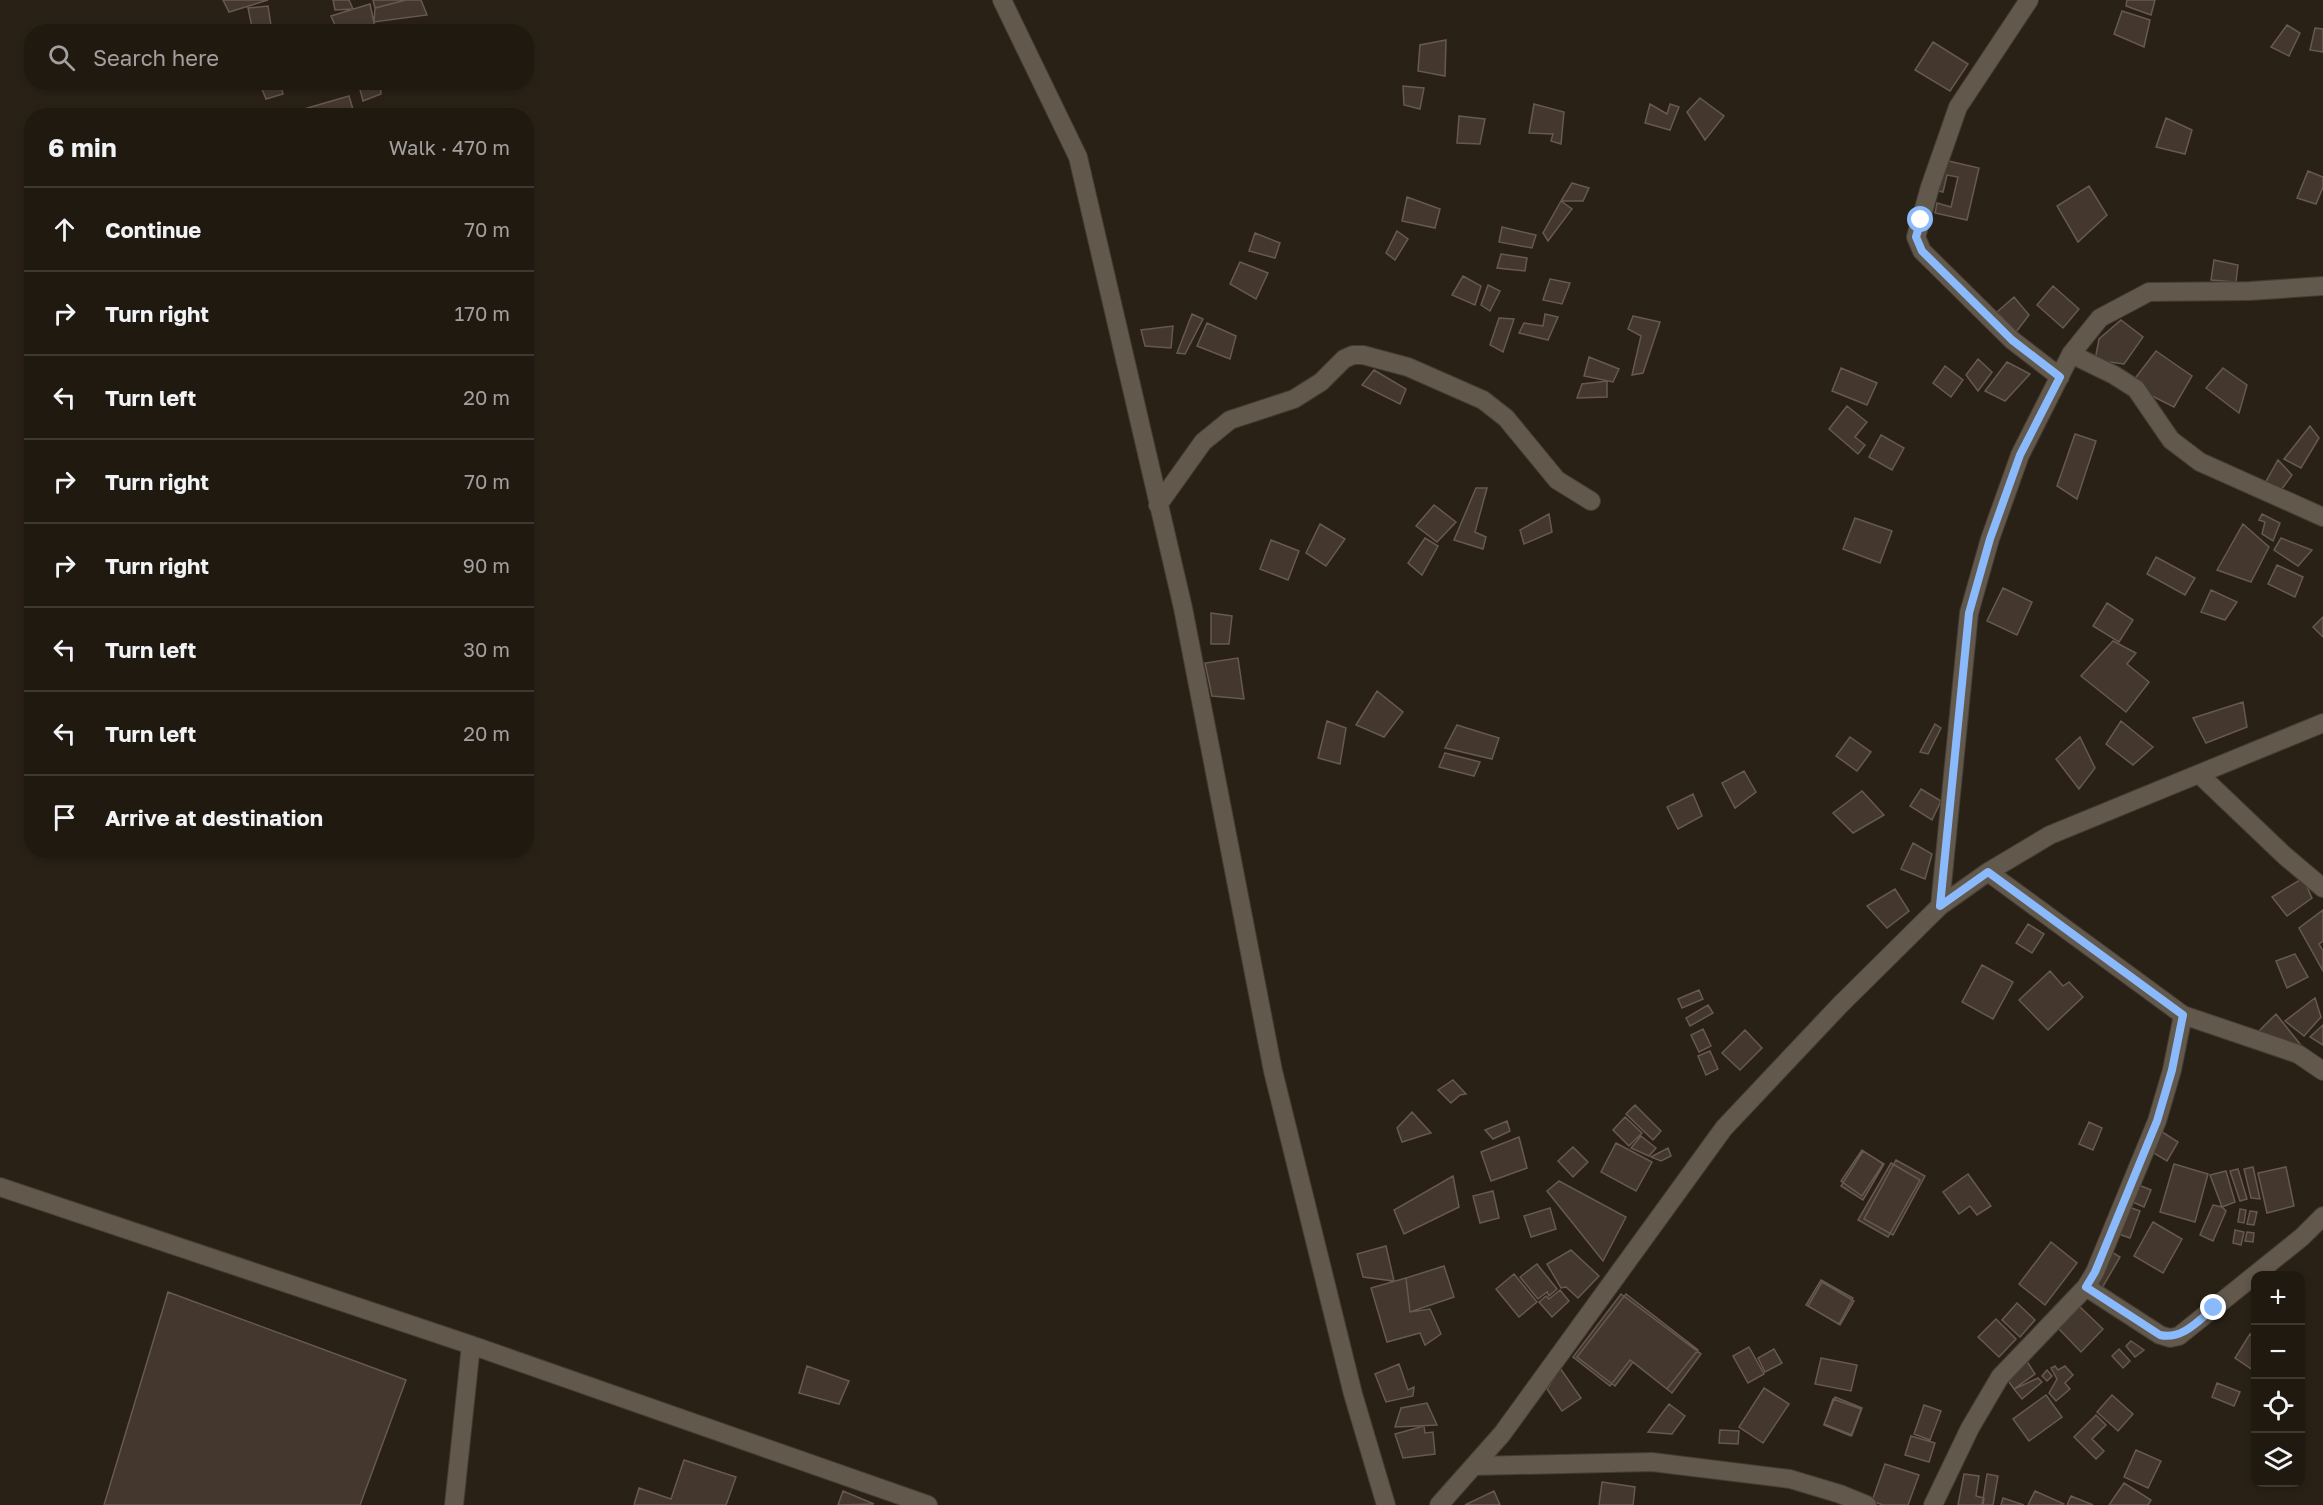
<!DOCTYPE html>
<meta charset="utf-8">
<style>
:root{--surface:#201910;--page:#2d261e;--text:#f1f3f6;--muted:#a2a09f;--line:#3d3830}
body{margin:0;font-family:"Golos Text",sans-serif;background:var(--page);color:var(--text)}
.controls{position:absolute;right:18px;bottom:18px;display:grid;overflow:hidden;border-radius:12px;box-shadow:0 3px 9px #0003}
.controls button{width:54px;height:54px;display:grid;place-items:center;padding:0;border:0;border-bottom:2px solid var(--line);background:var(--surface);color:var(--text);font:30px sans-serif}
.stop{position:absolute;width:18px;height:18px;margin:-14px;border:4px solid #8abafc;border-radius:50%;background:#fff}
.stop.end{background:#8abafc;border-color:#fff;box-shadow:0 2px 6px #0008}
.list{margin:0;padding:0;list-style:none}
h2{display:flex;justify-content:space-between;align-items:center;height:78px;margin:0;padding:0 24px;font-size:26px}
h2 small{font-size:20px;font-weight:400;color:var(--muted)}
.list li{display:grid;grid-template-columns:39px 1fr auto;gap:18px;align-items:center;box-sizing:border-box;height:84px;padding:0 24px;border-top:2px solid var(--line)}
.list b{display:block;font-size:22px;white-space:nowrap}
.list em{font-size:20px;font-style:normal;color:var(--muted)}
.icon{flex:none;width:33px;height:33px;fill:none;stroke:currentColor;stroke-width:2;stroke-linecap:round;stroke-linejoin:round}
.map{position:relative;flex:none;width:2323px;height:1505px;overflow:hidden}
.search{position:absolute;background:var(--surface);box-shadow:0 3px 9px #0003;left:24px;top:24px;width:510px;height:66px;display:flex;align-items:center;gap:15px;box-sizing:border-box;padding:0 21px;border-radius:24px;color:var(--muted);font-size:22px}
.panel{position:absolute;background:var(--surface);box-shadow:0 3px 9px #0003;left:24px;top:108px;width:510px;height:750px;border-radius:24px}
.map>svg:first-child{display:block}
.building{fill:#44372e;stroke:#67594f;stroke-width:1.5}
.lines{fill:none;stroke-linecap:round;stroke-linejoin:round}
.street-casing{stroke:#433d34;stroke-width:20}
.street{stroke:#62584b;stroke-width:18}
.route{stroke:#8abafc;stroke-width:8}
</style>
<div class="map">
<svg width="2323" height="1505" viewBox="0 0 2323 1505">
<rect width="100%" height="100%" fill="#2a2116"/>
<!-- building -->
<path class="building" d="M223,0h45l-39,12z
M333,0h16l4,9 -18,1z
M373,0h33l-31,8z
M406,0h15l6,15 -53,7 1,-14z
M2127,0h28l-4,15 -25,-9z
M370,4l6,28h-38l-7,-16z
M268,6l4,26h-19l-5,-24z
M2122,11l28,9 -6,27 -30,-13z
M227,25l2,7h-33z
M2287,25l13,8 -11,23 -18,-9z
M2315,28l8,1v23l-13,-2z
M1446,40l-1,36 -27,-5 2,-26z
M1933,42l35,22 -18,27 -35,-21z
M280,82l3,12 -17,5 -6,-15z
M358,82h22l1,12 -18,7z
M1403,86l21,2 -4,21 -16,-4z
M349,96l6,20h-75z
M1700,98l24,18 -19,24 -18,-28z
M1534,104l30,8 -3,32 -10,-3 2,-7 -24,-1z
M1650,104l17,10 3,-10 9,3 -9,23 -25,-7z
M1459,116l26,3 -5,25 -23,-1z
M2166,118l26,12 -7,24 -29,-7z
M1940,159l39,9 -12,52 -32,-7 2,-10 14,4 7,-30 -11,-2 -4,17 -9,-2z
M2308,171l15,6v10l-7,17 -19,-6z
M1572,183l17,5 -6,13h-22z
M2089,186l18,29 -29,27 -21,-36z
M1407,197l33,12 -5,19 -33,-7z
M1561,201l11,8 -24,32 -5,-8z
M1502,227l34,8 -4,13 -33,-6z
M1397,231l11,8 -13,21 -9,-7z
M1255,233l25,10 -5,15 -26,-7z
M1501,254l26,4 -2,13 -28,-3z
M2214,260l24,5 -2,17 -25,-2z
M1240,262l28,11 -12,26 -26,-15z
M1463,276l18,10 -6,19 -23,-10z
M1550,279l20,4 -8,21 -19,-4z
M1488,285l12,6 -10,20 -9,-6z
M2053,286l26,23 -16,19 -26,-23z
M2014,297l15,18 -13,17 -19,-20z
M1192,314l11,5 -18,35 -8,-1z
M1545,314l13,3 -10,23 -29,-7 5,-10 19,3z
M1633,316l27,6 -17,51 -11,2 9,-39 -13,-7z
M1499,318l15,1 -11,33 -13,-7z
M2121,320l22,17 -19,27 -29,-4 4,-21z
M1207,323l29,13 -6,23 -33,-13z
M1173,326l-2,22 -26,-2 -4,-16z
M2156,351l36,25 -18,31 -44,-22z
M1589,357l30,12 -6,13 -29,-6z
M1978,359l14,13 -14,19 -12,-16z
M2007,362l23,12 -25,27 -20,-10z
M1945,366l18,14 -12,17 -18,-14z
M1841,368l36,15 -10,22 -35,-14z
M2223,368l24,17 -8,28 -33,-25z
M1374,370l32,19 -6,15 -38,-19z
M1607,381v16l-30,1 5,-14z
M1847,406l20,16 -12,15 10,8 -7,9 -29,-25z
M2310,426l9,12 -18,30 -17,-9z
M2075,434l21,7 -19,58 -20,-13z
M1881,435l23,13 -12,22 -23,-13z
M2278,460l14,15 -13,18 -15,-8z
M1476,488h11l-12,44 11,5 -3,12 -29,-9z
M1434,505l22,17 -19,20 -21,-16z
M1549,514l3,18 -28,12 -4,-14z
M2262,514l18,9 -7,18 -11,-7 3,-12 -6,-2z
M1855,518l37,13 -12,32 -37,-14z
M1320,524l25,15 -19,27 -20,-13z
M2243,524l26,23 -18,35 -34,-12z
M1425,538l13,8 -16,29 -14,-12z
M2281,538l31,12 -14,16 -24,-16z
M1271,540l28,11 -11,29 -28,-11z
M2156,557l39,21 -10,17 -38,-21z
M2277,565l26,12 -8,20 -27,-13z
M2003,588l29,14 -15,33 -30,-14z
M2211,590l26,12 -12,18 -24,-8z
M2107,603l26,17 -14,22 -26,-16z
M1211,613l21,3 -3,28h-18z
M2323,617v20l-10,-10z
M2113,641l23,12 -9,11 22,18 -23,30 -45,-36z
M1238,658l6,41 -32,-3 -7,-33z
M1377,691l26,21 -19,25 -28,-12z
M2243,702l4,25 -41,16 -13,-25z
M1327,721l19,7 -6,36 -22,-6z
M2121,721l32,26 -20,18 -27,-21z
M1935,724l6,4 -13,26 -8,-2z
M1457,725l42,13 -7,21 -47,-11z
M1850,737l21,15 -14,19 -21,-15z
M2080,737l15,31 -16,21 -23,-30z
M1445,753l35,9 -6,14 -35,-9z
M1744,771l12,21 -21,16 -13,-25z
M1921,789l20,12 -9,19 -22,-14z
M1862,791l22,24 -31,18 -20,-20z
M1693,794l9,22 -24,13 -11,-22z
M1913,843l19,11 -7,25 -24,-10z
M2303,878l9,20 -25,18 -15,-19z
M1895,889l14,22 -22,17 -20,-22z
M2323,910v31l-4,3 4,7v20l-24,-43z
M2028,924l16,10 -12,19 -16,-10z
M2295,954l13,23 -21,11 -11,-27z
M1982,965l31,17 -20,37 -31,-17z
M2050,971l13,15 6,-4 14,15 -35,33 -29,-30z
M1699,990l4,9 -21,9 -4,-9z
M2315,998l6,19 -17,19 -19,-15z
M1708,1005l5,8 -23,13 -4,-8z
M2276,1014l28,35 -47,-16z
M2323,1025v20l-13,-8z
M1703,1029l8,17 -12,6 -8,-17z
M1745,1030l17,18 -22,22 -18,-17z
M1710,1051l8,18 -12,6 -8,-19z
M1453,1080l13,14 -6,1 -9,8 -13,-13z
M1635,1105l26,26 -8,9 -27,-26z
M1412,1112l19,21 -29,9 -5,-14z
M1625,1117l17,16 -13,13 -16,-16z
M1507,1121l3,10 -17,8 -8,-9z
M2089,1122l13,6 -9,22 -14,-6z
M2159,1130l19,12 -11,19 -20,-12z
M1641,1136l15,12 -7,8 -18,-8z
M1519,1137l8,31 -36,13 -10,-29z
M1616,1143l36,19 -16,29 -35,-19z
M1573,1147l15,15 -15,15 -15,-16z
M1668,1148l3,8 -10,5 -10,-4z
M1862,1150l21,14 -21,32 -21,-15z
M1863,1151l21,13 -21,36 -22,-14z
M1896,1160l29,16 -32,59 -29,-16z
M1891,1163l29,17 -32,57 -30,-17z
M2174,1164l34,10 -13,48 -35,-10z
M2253,1167l7,32 -9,-1 -7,-29z
M2286,1167l8,39 -27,7 -9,-40z
M2238,1169l9,30 -7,2 -10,-30z
M2226,1171l9,31 -13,5 -12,-32z
M1968,1174l23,32 -14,9 -7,-9 -11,8 -16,-22z
M1453,1176l6,31 -55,27 -10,-24z
M1559,1181l67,36 -23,44 -56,-70z
M2134,1183l17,7 -7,17 -16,-7z
M1493,1191l6,27 -19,5 -7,-27z
M2213,1205l9,2 4,4 -13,30 -13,-6z
M2126,1206l14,5 -10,27 -14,-5z
M1550,1208l6,21 -25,8 -7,-21z
M2240,1209l6,1 -2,13 -6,-1z
M2250,1211l7,1 -3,13 -7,-1z
M2153,1222l29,17 -19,34 -29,-17z
M2235,1230l9,2 -3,13 -8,-2z
M2247,1232l7,1 -1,9 -8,-1z
M2051,1242l26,21 -32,42 -26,-21z
M1386,1246l8,35 -31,-4 -6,-23z
M1571,1250l28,26 -21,22 -12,-11 -5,1 -14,-24z
M2110,1251l10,6 -18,31 -10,-5z
M1537,1264l20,25 -8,7 -2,-4 -9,7 -18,-22z
M1444,1266l10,31 -44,15 -4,-34z
M1514,1274l23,28 -18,15 -23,-28z
M1406,1278l4,34 20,-3 11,25 -16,11 -5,-12 -33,9 -16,-54z
M1821,1280l32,18 -14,26 -33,-19z
M1822,1282l32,19 -14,24 -32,-19z
M1560,1290l9,11 -17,16 -13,-15 7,-6 3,3z
M168,1292l238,88 -46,125h-256z
M1621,1294l80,60 -29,39 -42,-33 -20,26 -37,-29z
M1626,1294l72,56 -31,39 -34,-27 -18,24 -38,-29z
M2017,1303l18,17 -15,17 -18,-17z
M2079,1306l24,23 -22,23 -23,-24z
M1996,1319l20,20 -17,18 -21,-20z
M2250,1334l6,3v35l-21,-14z
M2131,1341l13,9 -9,7 -9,-11z
M1749,1347l15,27 -16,9 -15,-27z
M1774,1349l8,14 -17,9 -7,-14z
M2119,1349l11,12 -7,7 -11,-12z
M1821,1358l36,7 -6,26 -36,-7z
M2026,1360l9,14 -21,15 -10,-14z
M1399,1364l9,26 6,-3 -1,9 -27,6 -11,-28z
M807,1366l42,15 -10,23 -40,-11z
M2055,1366l3,4 7,-4 8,9 -8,8 5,6 -14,12 -7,-8 8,-14 -6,-11z
M1560,1368l21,30 -19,13 -15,-22z
M2047,1370l5,6 -5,5 -5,-5z
M2038,1378l4,4 -20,17 -8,-10z
M2217,1383l23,9 -6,14 -22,-9z
M1764,1388l25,16 -26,39 -24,-16z
M2046,1395l16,22 -33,24 -16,-22z
M2112,1395l21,19 -15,17 -21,-19z
M1835,1397l27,11 -10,27 -28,-11z
M1833,1399l28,10 -10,27 -27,-11z
M1427,1403l10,22 -42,2 6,-19z
M1669,1404l16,12 -13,18 -24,-2z
M1924,1405l17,6 -11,29 -16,-6z
M2096,1415l10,10 -14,14 12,12 -8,8 -22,-22z
M1424,1426l1,7 8,-1 2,22 -32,4 -8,-24z
M1720,1430l19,1 -1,13 -19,-1z
M1911,1436l24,7 -6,19 -24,-7z
M2136,1450l25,11 -13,27 -24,-11z
M684,1460l52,17 -10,28h-92l5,-17 32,11z
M1885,1464l34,11 -11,30h-25l-11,-4z
M1964,1474l15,2 -3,20 8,2 -1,7h-25z
M1987,1474l11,2 -5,29h-11z
M1602,1482l33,5 -2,18h-34z
M2124,1483l27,17 -3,5h-39z
M843,1491l31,13 -36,1z
M1494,1491l6,14h-35z
M2035,1491l29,13v1h-36z
M2071,1496l22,9h-26z
M2003,1498l21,7h-23z"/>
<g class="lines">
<defs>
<path id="street" d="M1002,0l76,157 105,451 90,463 80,323 33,111
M2029,0l-71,107 -28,80 -14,50 6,14 90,89 48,37
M2071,354l43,21 22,14 35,51 29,22 123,55
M1158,505l45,-63 27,-22 64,-21 27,-17 23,-23 9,-4h10l45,12 75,33 23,18 51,62 34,21
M2199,774l86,82 38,32
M1940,906l29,-293 21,-74 30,-84 51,-101 29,-36 49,-26 101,-1 73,-5
M2183,1015l115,39 25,17
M0,1187l471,158 457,160
M2086,1287l74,48 10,3 9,-2 123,-99 21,-21
M1474,1466l178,-4 138,17 50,15 27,11
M454,1505l17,-160
M1439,1505l63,-71 222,-306 116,-123 100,-99 48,-34 62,-37 273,-112
M1933,1505l37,-77 30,-51 86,-90 9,-15 62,-151 15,-51 11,-55 -195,-143"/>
</defs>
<!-- street casing -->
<use href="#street" class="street-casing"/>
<!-- street -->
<use href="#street" class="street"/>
</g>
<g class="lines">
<!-- route -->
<path class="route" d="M1921,220l-5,17 6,14 90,89 48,37 -40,78 -30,84 -21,74 -29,293 48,-34 195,143 -11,55 -15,51 -62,151 -9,15 74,48c22,5 38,-14 54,-27"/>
</g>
</svg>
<div class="controls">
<button>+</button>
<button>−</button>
<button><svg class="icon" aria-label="locate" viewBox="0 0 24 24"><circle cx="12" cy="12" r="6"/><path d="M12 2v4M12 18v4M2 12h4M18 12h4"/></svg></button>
<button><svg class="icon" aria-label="layers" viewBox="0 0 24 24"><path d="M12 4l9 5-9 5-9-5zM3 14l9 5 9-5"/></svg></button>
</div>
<div class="stop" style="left:1921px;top:220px"></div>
<div class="stop end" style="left:2214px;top:1308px"></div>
<div class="search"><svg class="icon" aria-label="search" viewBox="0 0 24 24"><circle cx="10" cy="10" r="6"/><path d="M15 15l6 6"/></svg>Search here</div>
<section class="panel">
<h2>6 min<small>Walk · 470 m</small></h2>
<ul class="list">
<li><svg class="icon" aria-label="ahead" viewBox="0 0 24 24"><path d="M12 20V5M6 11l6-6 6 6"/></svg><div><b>Continue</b></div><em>70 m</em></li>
<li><svg class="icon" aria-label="right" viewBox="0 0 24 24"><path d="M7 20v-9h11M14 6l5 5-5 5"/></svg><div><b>Turn right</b></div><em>170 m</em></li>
<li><svg class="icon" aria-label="left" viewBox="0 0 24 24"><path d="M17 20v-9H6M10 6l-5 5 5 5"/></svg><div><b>Turn left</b></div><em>20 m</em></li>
<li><svg class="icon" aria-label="right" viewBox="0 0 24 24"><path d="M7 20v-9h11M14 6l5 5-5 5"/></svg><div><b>Turn right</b></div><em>70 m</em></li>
<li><svg class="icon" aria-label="right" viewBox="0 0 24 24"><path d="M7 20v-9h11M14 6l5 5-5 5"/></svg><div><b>Turn right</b></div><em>90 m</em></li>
<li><svg class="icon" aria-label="left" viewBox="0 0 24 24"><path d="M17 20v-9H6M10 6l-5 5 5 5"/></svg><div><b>Turn left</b></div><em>30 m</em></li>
<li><svg class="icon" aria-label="left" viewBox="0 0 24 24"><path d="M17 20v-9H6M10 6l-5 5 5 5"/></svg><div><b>Turn left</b></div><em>20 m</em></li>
<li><svg class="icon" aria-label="arrive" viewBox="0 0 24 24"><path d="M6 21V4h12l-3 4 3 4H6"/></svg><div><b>Arrive at destination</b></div></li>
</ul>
</section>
</div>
